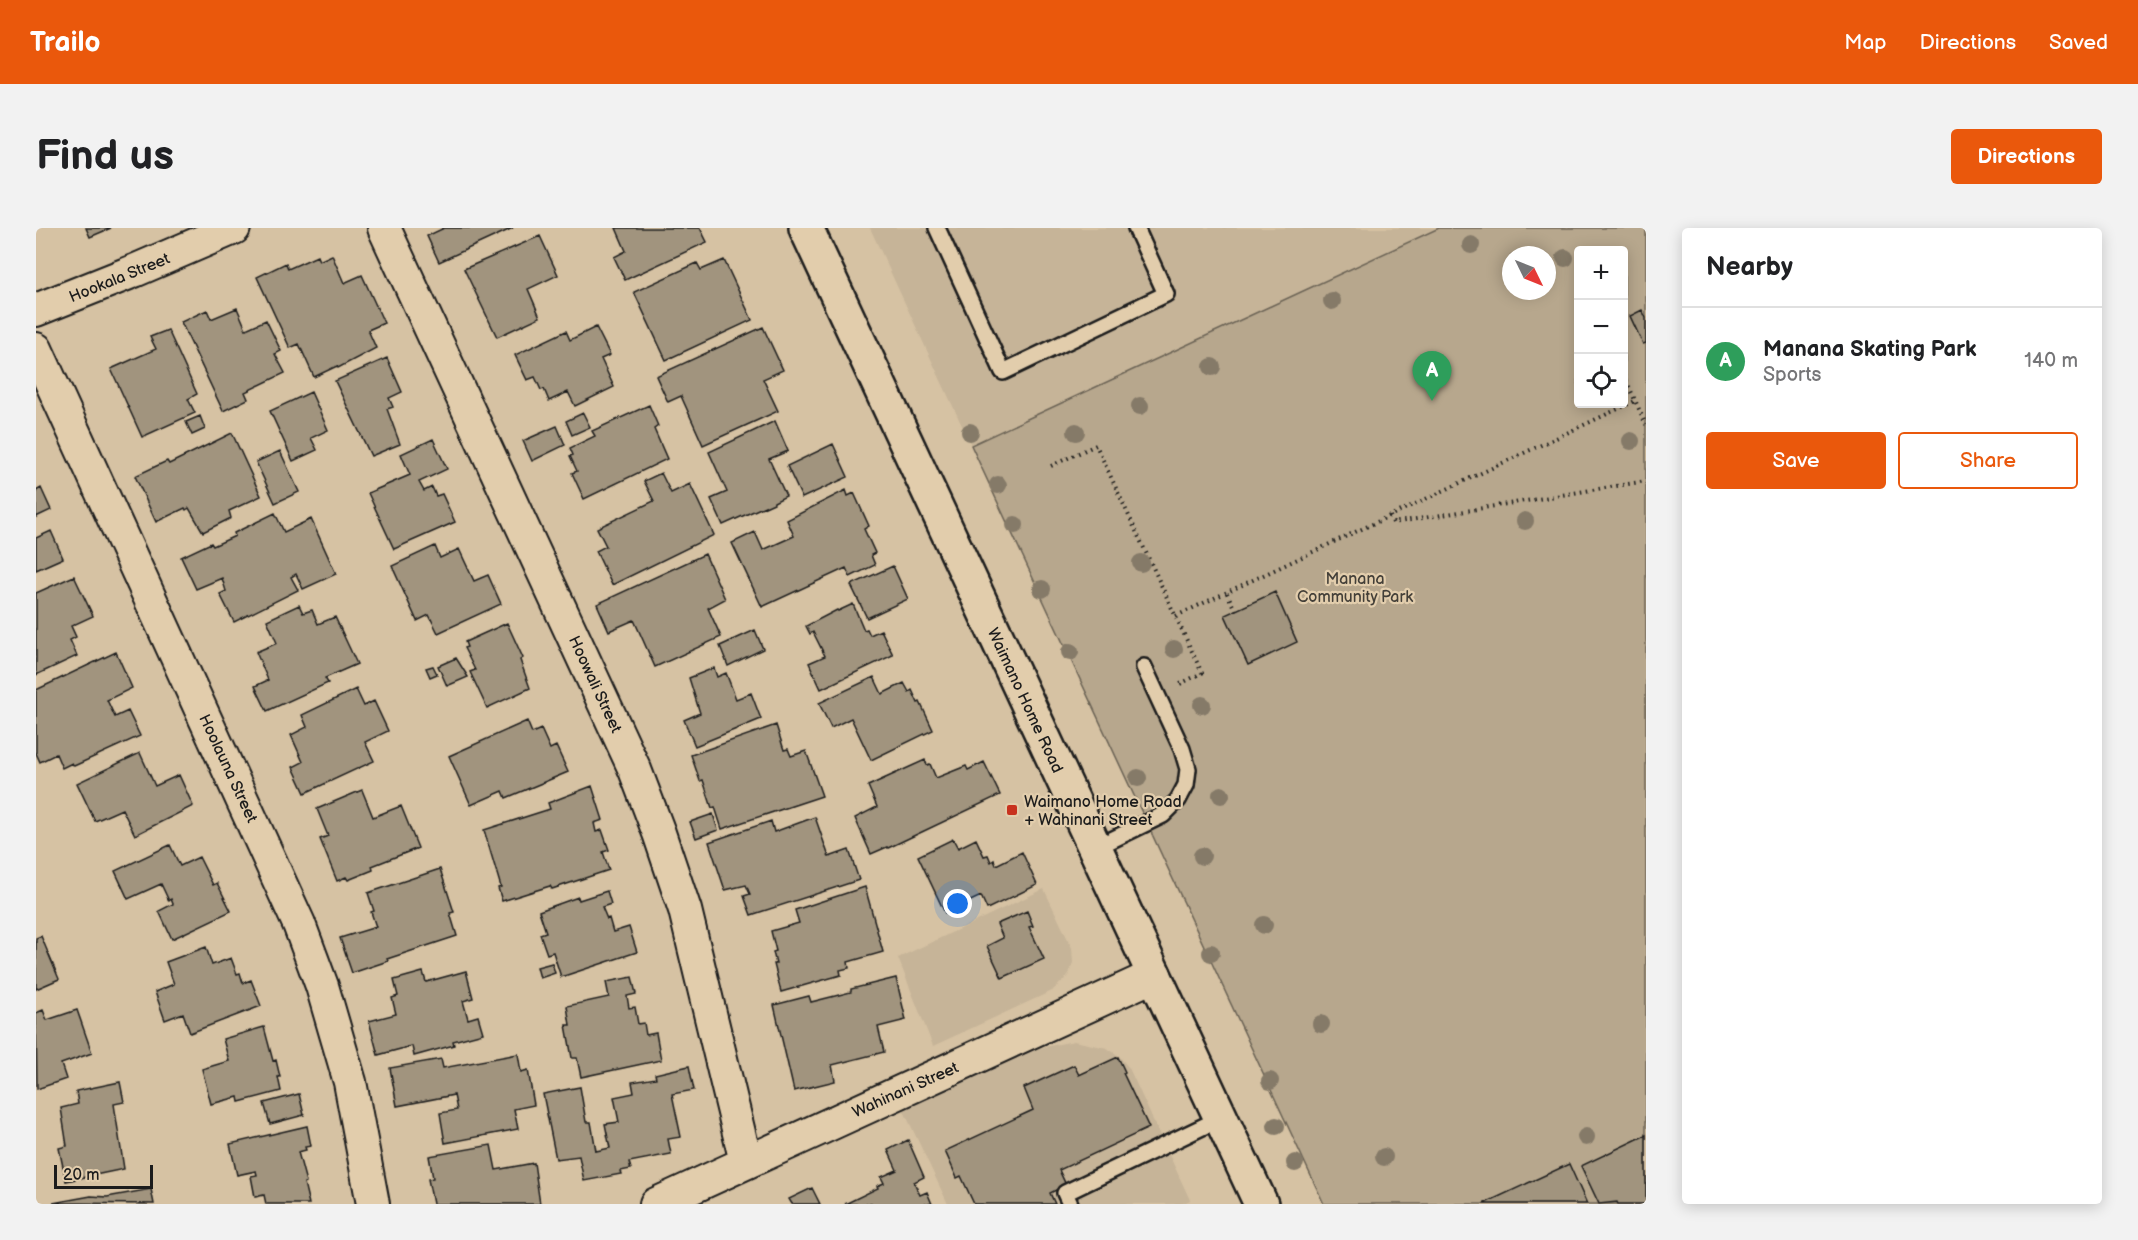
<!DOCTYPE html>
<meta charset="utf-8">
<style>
:root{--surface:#fff;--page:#f2f2f2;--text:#202124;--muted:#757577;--line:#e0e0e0;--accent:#ea580c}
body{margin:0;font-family:"Balsamiq Sans",sans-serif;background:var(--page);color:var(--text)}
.controls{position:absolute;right:18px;top:18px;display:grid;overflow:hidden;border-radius:6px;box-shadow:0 3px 15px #0003}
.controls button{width:54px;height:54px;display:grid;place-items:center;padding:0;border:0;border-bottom:2px solid var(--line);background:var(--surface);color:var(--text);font:30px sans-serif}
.compass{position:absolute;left:1466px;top:18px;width:54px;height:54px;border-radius:50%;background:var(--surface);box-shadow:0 3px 15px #0003;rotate:133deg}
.scale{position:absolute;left:18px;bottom:15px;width:99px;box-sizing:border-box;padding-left:6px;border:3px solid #1c1c1c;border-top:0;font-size:16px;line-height:21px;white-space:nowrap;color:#1c1c1c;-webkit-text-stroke:4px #e2cdac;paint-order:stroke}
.you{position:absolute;left:922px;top:676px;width:21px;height:21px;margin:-15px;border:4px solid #fff;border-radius:50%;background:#1a73e8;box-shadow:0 0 0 9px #1a73e833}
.badge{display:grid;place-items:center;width:39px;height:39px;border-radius:50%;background:var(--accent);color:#fff;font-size:20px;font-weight:700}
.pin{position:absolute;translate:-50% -50px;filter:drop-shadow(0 2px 3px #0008)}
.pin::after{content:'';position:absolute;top:32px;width:21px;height:18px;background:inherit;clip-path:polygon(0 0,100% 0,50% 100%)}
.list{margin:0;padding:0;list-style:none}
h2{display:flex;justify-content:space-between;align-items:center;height:78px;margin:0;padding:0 24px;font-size:26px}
h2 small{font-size:20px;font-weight:400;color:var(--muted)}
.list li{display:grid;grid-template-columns:39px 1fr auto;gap:18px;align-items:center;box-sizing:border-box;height:108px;padding:0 24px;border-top:2px solid var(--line)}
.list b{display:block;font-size:22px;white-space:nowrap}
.list p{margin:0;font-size:20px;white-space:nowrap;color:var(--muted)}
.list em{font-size:20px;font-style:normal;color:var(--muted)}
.actions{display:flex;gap:12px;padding:18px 24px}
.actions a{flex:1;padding:14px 0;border:2px solid var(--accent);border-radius:6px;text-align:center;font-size:21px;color:var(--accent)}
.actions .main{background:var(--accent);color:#fff}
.icon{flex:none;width:33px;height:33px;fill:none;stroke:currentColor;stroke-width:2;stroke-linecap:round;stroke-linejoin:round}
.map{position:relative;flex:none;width:1610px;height:976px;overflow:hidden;border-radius:6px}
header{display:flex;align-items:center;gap:36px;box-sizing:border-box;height:84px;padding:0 30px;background:var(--accent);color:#fff}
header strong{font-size:28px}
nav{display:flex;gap:33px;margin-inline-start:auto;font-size:21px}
.intro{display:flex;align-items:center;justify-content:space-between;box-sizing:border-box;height:144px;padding:0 36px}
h1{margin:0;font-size:42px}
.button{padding:15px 27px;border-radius:6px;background:var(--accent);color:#fff;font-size:21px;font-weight:700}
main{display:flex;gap:36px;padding:0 36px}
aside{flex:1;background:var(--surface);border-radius:6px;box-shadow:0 3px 15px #0003}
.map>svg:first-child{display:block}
.built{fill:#c6b498}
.green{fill:#b7a78d;stroke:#6a6254;stroke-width:1.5;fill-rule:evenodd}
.building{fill:#a1947e;stroke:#1c1c1c;stroke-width:1.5}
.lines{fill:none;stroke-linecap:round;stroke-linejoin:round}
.lane-casing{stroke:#1c1c1c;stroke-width:20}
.street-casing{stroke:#1c1c1c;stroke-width:36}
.secondary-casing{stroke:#1c1c1c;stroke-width:38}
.path{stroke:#1c1c1c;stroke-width:4;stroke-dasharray:1.5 4.5;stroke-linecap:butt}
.lane{stroke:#e2cdac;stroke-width:15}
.street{stroke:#e2cdac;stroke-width:32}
.secondary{stroke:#e2cdac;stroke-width:33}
.tree{fill:#857a68}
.poi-dot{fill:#c8321e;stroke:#e2cdac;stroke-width:2}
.labels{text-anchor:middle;stroke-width:4.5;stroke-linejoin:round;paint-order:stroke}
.street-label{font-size:16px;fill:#1c1c1c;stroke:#e2cdac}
.park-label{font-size:16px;fill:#433f38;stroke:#e2cdac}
.poi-label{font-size:16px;fill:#1c1c1c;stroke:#e2cdac;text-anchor:start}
</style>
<header>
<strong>Trailo</strong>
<nav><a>Map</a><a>Directions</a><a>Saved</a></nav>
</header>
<div class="intro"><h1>Find us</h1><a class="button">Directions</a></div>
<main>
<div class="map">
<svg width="1610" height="976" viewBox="0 0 1610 976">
<rect width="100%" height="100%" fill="#d6c2a3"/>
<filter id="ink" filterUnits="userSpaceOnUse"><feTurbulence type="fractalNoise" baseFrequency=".0167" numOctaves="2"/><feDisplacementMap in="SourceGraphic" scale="12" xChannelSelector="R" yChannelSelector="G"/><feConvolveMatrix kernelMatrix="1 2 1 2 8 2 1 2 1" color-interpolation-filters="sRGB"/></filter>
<g filter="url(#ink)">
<!-- built -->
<path class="built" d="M834,0h569l-468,217z
M1008,661l28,59 1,15 -5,13 -16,15 -119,55 -35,-88z
M1038,813l33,7 12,8 10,12 61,132 -8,4h-234l-45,-95 127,-59z"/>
<!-- green -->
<path class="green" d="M1403,0h207v976h-322l-353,-759zM1542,22h46v154h-46zM1475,27h36v36h-36z"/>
<!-- building -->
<path class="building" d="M50,0h25l-21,9z
M408,0h69l-74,34 -12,-26z
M580,0h84l7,14 -82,38 -11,-23 12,-6z
M504,8l18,39 -30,14 12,28 -43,20 -33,-68z
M296,27l12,28 18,-8 22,48 -16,7 8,18 -38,20 -1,-2 -23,11 -15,-33 -9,4 -33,-71 29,-14 2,6 29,-13 2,5z
M688,32l28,60 -86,40 -32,-68 63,-29 4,7z
M201,80l9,21 20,-9 15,31 -6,3 10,19 -40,19 3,7 -25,12 -42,-89 26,-12 4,9z
M1606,82l4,8v25l-3,1 -13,-28z
M560,99l14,28 -9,4 13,28 -39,19 -7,-14 -19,9 -5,-12 -3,1 -6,-13 -8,3 -12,-25 51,-24 4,9z
M727,99l20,43 -20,9 15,32 -75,34 -22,-49 -13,6 -12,-26z
M132,102l29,64 -9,5 7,14 -53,24 -31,-68 45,-20 -6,-12z
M351,130l15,34 -13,6 4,9 -6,2 13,35 -29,12 -36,-75z
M275,164l17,38 -17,8 6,12 -24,11 -23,-50z
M613,177l9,21 -4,3 13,30 -83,40 -12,-26 5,-2 -7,-15 3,-1 -3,-7 25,-12 -3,-5z
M547,185l7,14 -18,8 -6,-14z
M164,188l5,13 -13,6 -6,-13z
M739,193l13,30 -19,8 17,37 -12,6v1l-9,4v-1l-42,19 -12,-26 16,-7 -18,-40z
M521,198l8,19 -33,16 -9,-20z
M196,205l29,63 -32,15 2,7 -28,14 -14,-24 -3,2 -1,-2 -29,14 -21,-46 32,-15 2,3z
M397,211l14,30 -28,13 5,9 8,-4 4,9 6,-2 13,28 -61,27 -26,-56 42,-18 -9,-21z
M797,216l15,33 -46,21 -15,-32z
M244,223l19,41 -24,11 -19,-41z
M625,245l10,20 19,-9 24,51 -102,50 -16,-34 10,-5 -9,-18 57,-27 -10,-20z
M5,260l10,22 -15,7v-26z
M810,262l2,6 6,-3 15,33 -5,3 11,24 -4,2 4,10 -25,12 -4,-9 -84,39 -30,-64 23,-11 8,18 31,-14 -7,-16z
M239,285l9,19 27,-13 25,55 -33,15 -7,-15 -5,3 7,13 -64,32 -14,-28 6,-3 -4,-13 -26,11 -15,-32 30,-14 2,3 22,-10 -1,-3z
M15,303l12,27 -27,12v-32z
M399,318l5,12 19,-9 15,32 14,-6 13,29 -63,29 -9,-18 -12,6 -25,-55z
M669,326l20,45 -17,9 13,29 -66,30 -21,-47 -25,11 -12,-27z
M857,338l15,33 -41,19 -16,-33z
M38,348l19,40 -22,10 5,11 -6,3 7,16 -41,19v-82z
M1239,364l22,50 -49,23 -23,-50z
M817,376l11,26 3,-1 3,6 11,-5 12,25 -72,34 -12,-26 16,-7 -12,-24 -3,2 -4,-8 31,-16 1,1z
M263,377l4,8 9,-3 6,14 17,-7 22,47 -32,14 3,5 -61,28 -12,-25 13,-6 -12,-28 21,-9 -10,-23z
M471,395l16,35 -3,2 10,28 -43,20 -17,-36 5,-2 -11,-22 3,-1 -2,-5z
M719,402l8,19 -35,17 -8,-20z
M80,424l16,36 -25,12 8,17 13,-6 12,25 -66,30 -2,-3 -10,5 -6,-14 -16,8 -4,-9v-63z
M420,430l12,19 -21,9 -9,-20z
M397,438l4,8 -7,3 -4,-9z
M678,440l3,9 9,-4 10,26 15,-6 10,26 -66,27 -11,-26 16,-7 -11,-35z
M838,449l8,17 22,-11 5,9 3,-2 6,13 2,-1 13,28 -62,30 -20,-42 -20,10 -12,-25z
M320,461l8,17 10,-5 14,30 -23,11 9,19 -69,32 -12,-26 10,-5 -12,-27 16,-8 -5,-12z
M491,493l5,12 9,-4 9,20 6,-3 12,26 -62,26 -3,-7 -32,14 -22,-49z
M740,497l8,25 4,-1 3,7 15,-5 16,45 -100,33 -7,-22 -3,1 -9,-28 -3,1 -9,-26z
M104,525l15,33 24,-11 14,31 -58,29 -13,-26 -27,12 -18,-38z
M889,532l2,5 3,-1 6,14 30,-12 2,4 16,-8 16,33 -112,53 -1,-1 -16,7 -16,-36 22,-11 -9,-21z
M556,558l11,34 -9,3 2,9 6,-2 7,20 -6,2 6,18 -57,19 -2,-3 -48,15 -4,-13 3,-1 -17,-57 66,-21 -2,-6z
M326,562l11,27 28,-11 17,42 -46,18 1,4 -25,10 -2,-3 -9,4 -17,-42 8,-3 -11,-27z
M677,586l5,16 -22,8 -6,-16z
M779,589l14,40 20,-7 10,30 -108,35 -7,-19 6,-2 -4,-9 -21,5 -16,-48 62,-21 3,11z
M917,611l5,9 18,-9 8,17 4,-1 3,7 3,-2 2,5 26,-13 15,33 -50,24 -6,-13 -36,17 -27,-57z
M134,617l10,21 19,-9 14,28 4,-2 14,28 -59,28 -13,-28 14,-7 -2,-5 -2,2 -8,-17 -33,15 -13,-28z
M404,641l14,43 -4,1 7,23 -70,23 1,2 -36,12 -12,-35 36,-11 -5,-15 3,-1 -6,-18z
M829,659l18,65 -35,10 1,6 -9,2 1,5 -60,17 -7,-28h2l-3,-12 3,-1 -5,-20 28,-8 -4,-13z
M571,663l4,13 -9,3 5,12 2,-1 4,14 16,-5 8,25 -76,25 -8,-25 -6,2 -7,-20 6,-2 -7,-21 39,-14 1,3z
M991,683l6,15 -4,1 15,32 -42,19 -15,-32 16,-8 -6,-14z
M5,708l18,43 -23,10v-51z
M170,719l6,18 19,-7 6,16 3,-1 3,10 8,-3 10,26 -71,27 -7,-20 -18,7 -10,-28 19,-8 -8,-22z
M516,735l3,10 -15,5 -3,-11z
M430,743l7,27 -10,3 5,18 10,-3 5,17 -30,8 1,4 -40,11 -2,-10 -34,9 -9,-34 27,-7 -4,-16 6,-2 -4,-16 29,-8 3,10z
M596,749l4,17 -9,2 2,12 6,-1 3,17 6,-1 2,12 10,-2 5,27 -80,17 -4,-19h-5l-6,-33h4l-3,-19 42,-9 -3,-15z
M860,750l10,42 -28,7 6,25 -52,13 3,16 -41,10 -20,-86 35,-9 2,6 40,-10v-3z
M7,782l4,10 30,-10 15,43 -31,11 5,15 -29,10 -1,-76z
M228,799l9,34 3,-1 4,17h-2l3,14 -42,11 -1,-5 -27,7 -9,-35 27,-8 -6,-22z
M482,826l3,18 7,-2 6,35 -20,4 4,20 -73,14 -5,-30 17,-3 -3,-15 -57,11 -7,-38 51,-9 2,9z
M1082,829l7,15 -2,1 26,55 -90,42 7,15 -16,8 5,11h-81l-13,-28 -4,2 -12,-27 88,-41 -9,-22 50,-23 5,10z
M653,838l5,24 -22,4 9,43 -13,2 3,15 -42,8 2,7 -11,2 1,3 -37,7 -5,-25 -23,3 -13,-65 37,-7 6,35h5l5,29 14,-3 -5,-24 14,-2 -5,-25 20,-4 -2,-11 24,-4 -1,-4z
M84,854l4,20 -10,2 10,65 -58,12 -7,-33 8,-2 -6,-38 17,-4 -2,-13z
M263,866l5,21 -34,9 -6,-21z
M271,898l4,20 -6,1 1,3 -8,2 8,30 -2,1 5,21h-43l-2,-9 -9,2 -4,-21 6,-1 -1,-4 -19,4 -7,-31z
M1610,907v69h-28l-1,-2 -18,2 -18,-38z
M872,912l16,37 -10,5 6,13 7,-3 5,12h-87l33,-16 -1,-2 7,-3 -3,-6 16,-7 -9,-20z
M455,917l5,25 38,-7 6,41h-107l-5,-25 5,-1 -4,-22z
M1533,936l18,40h-104z
M776,960l8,16h-28l-3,-5z
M115,961l3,15 -101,-1 38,-7 16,1z"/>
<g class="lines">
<defs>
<path id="lane" d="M901,0l66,144 163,-78 -30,-66
M1059,620l68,-33 15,-15 8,-15 2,-16 -6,-20 -38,-82
M1034,976l-5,-11 156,-75"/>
<path id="street" d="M348,0l251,542 24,63 26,77 61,252
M0,82l98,-39 100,-43
M0,121l263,575 23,62 28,96 23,122
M620,976l499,-229"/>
<path id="secondary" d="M770,0l455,976"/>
</defs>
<!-- lane casing -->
<use href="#lane" class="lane-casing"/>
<!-- street casing -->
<use href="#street" class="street-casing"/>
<!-- secondary casing -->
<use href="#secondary" class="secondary-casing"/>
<!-- path -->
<path class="path" d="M1588,147l22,50
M1015,238l45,-21 106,228 -24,12 1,1
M1354,288l3,7 253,-42
M1191,365l8,17
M1140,388l459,-215"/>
<!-- lane -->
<use href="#lane" class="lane"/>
<!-- street -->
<use href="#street" class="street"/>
<!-- secondary -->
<use href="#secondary" class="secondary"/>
</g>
<!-- trees -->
<g class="tree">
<circle cx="1435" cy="17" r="9"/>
<circle cx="1529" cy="30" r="9"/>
<circle cx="1296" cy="73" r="9"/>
<circle cx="1176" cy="139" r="9"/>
<circle cx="1104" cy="178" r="9"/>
<circle cx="934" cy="204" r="9"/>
<circle cx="1040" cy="204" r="9"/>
<circle cx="1595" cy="213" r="9"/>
<circle cx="962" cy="257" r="9"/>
<circle cx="1489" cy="293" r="9"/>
<circle cx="979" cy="297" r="9"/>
<circle cx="1105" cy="335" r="9"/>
<circle cx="1006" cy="361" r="9"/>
<circle cx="1138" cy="421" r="9"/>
<circle cx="1034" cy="424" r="9"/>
<circle cx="1166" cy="477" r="9"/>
<circle cx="1102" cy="550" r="9"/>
<circle cx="1185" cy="567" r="9"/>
<circle cx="1166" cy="628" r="9"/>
<circle cx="1228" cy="697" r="9"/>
<circle cx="1175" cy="725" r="9"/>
<circle cx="1285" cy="796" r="9"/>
<circle cx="1234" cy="853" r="9"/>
<circle cx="1240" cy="898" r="9"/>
<circle cx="1550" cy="909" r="9"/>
<circle cx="1348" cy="929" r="9"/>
<circle cx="1259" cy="935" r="9"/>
</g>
</g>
<!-- markers -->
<rect class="poi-dot" x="970" y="576" width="12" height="12" rx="3"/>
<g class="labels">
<!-- street labels -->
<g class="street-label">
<text transform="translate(83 49) rotate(-22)" y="6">Hookala Street</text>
<text transform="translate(560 456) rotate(65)" y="6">Hoowali Street</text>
<text transform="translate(990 472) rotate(65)" y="6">Waimano Home Road</text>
<text transform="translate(193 540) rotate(65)" y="6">Hoolauna Street</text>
<text transform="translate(869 861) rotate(-24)" y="6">Wahinani Street</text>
</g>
<!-- park labels -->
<g class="park-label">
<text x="1319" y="356">Manana<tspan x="1319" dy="18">Community Park</tspan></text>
</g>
<!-- poi labels -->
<g class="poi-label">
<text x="988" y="579">Waimano Home Road<tspan x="988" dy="18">+ Wahinani Street</tspan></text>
</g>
</g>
</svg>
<div class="controls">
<button>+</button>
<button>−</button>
<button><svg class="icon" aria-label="locate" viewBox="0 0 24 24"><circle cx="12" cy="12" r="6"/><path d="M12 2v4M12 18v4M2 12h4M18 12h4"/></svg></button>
</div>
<svg class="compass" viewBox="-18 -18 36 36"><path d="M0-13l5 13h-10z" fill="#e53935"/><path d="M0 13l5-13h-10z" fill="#757577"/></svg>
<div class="scale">20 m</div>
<div class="you"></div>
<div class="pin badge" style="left:1396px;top:173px;background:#2e9e5b">A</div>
</div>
<aside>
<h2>Nearby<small></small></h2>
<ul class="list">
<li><span class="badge" style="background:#2e9e5b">A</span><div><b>Manana Skating Park</b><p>Sports</p></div><em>140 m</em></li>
</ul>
<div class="actions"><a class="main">Save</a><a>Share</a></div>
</aside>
</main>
